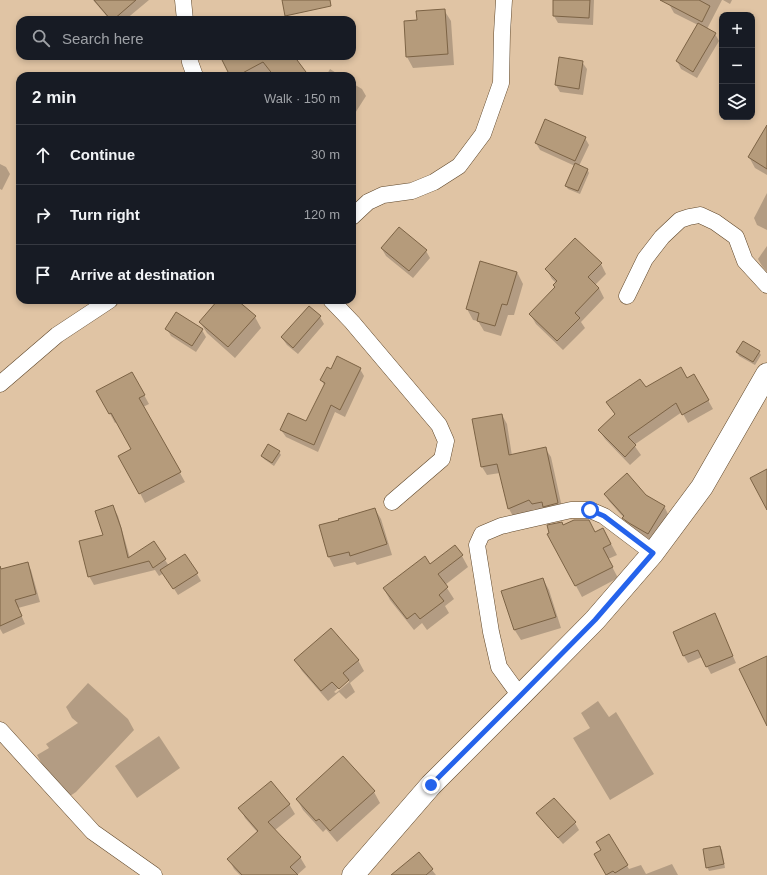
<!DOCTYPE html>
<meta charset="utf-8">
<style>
:root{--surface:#171b24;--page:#242831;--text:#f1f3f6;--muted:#9ea1a6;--line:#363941}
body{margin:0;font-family:Arial,sans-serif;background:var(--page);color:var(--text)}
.controls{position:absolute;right:12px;top:12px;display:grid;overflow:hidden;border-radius:8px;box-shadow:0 2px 6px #0003}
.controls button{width:36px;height:36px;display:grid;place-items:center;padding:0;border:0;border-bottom:1px solid var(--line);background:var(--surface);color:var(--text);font:20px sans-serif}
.stop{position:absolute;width:12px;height:12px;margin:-9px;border:3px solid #2563eb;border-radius:50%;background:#fff}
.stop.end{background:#2563eb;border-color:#fff;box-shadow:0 1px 4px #0008}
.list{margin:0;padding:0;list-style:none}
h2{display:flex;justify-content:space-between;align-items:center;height:52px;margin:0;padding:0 16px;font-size:17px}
h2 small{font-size:13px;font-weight:400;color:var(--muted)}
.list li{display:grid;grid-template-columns:26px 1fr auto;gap:12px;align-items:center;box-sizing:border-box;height:60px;padding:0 16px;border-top:1px solid var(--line)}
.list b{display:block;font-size:15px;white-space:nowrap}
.list em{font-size:13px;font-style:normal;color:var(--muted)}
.icon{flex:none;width:22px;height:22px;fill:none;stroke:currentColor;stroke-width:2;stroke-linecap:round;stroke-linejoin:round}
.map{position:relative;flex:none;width:767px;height:875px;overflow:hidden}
.search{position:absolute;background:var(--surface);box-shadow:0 2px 6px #0003;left:16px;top:16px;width:340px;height:44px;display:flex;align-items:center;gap:10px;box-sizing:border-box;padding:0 14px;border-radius:12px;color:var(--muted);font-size:15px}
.panel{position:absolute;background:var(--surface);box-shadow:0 2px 6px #0003;left:16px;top:72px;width:340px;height:232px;border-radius:12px}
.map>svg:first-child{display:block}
.shadow{fill:#0003;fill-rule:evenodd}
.building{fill:#b59b7b;stroke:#7c6345}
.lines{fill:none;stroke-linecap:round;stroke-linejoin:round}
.minor-casing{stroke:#5e4629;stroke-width:17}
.secondary-casing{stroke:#5e4629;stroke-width:23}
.minor{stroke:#fff;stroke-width:16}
.secondary{stroke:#fff;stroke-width:22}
.route{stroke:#2563eb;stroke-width:5}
</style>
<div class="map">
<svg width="767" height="875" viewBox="0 0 767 875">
<rect width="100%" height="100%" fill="#e0c4a4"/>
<!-- shadow -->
<path class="shadow" d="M93,0h56l-24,20h-15z
M554,0h40l-1,25 -35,-2 -4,-7z
M671,0h51l-15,29 8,5 4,7 -22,37 -16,-9 -4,-8 21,-36 -24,-12 -5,-9z
M723,0h9l-2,4z
M444,10l7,11 3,44 -41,3 -6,-11z
M221,56h54l10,20h-12l-3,-4 -8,4h-31z
M582,62l5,7 -4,26 -23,-3 -4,-7z
M330,69l11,7h-15z
M352,83l10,6 4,7 -14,22z
M767,127v48l-12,-7 -6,-11z
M585,138l4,7 -10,21 8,3 2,4 -9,21 -12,-5 -2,-3 9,-20 -35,-16 -4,-7z
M0,164l6,3 4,7 -8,16 -2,-1z
M767,193v37l-10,-5 -3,-7z
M767,246v26l-5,-6 -4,-7z
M382,249l44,2 4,7 -17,20 -27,-22z
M601,264l5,10 -11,11 4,3 5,10 -23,24 4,6 -22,22 -27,-26 -6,-10 26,-26 -2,-3 2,-2 -4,-4 -6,-10z
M517,272l6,12 -9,31h-6l-7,21 -17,-5 -6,-10 -5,-1 -6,-11z
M220,300h15l20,17 6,11 -26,30 -28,-25 -7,-11z
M309,307l11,10 4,7 -26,30 -11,-9 -5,-7z
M167,329l35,1 4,7 -10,15 -25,-16z
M737,352h22l2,3 -6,10 -16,-9z
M360,369l4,7 -19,41 -10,-5 -17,40 -32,-15 -5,-7 26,-8 18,-36 -4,-6 10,-10z
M132,373l17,31 -6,3 42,75 -40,21 -5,-10 -7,-44 -16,-27 -2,1 -17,-31z
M694,375l19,34 -25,14 -6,-11 -48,33 7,10 -11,10 -25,-26 -6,-9 16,-15 -7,-13 79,-23z
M502,415l5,9 5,32 33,-8 6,9 12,55 -25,1 -3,-4 -21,9 -5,-9 -9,-36 -13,2 -5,-8z
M279,452l2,3 -7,11 -10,-7 -2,-3z
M605,494l41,2 18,10 4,8 -16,27 -18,-11 -7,-5 -4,-7h1l-15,-17z
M113,507l5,9 12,42 24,-15 15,23 28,8 4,7 -23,14 -14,-22 -5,3 -4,-6 -61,15 -5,-9 15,-41z
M375,509l6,10 11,36 -35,10 -2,-3 -21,5 -5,-10 -9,-32 20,-5z
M564,526l31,7 14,7 8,15 -9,4 10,19 -36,19 -34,-63z
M455,547l7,9 6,11 -23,18 9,14 -9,7 4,7 -22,17 -5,-7 -8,7 -24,-30 -6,-11 46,-24z
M27,563l4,7 9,32 -22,6 7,16 -22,10 -3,-5v-59z
M543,579l6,11 12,38 -40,12 -7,-11z
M718,622l18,41 -25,11 -9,-17 -14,6 -4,-7z
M295,660h63l6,11 -14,12 5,9 -9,7 -7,-7 -11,9 -26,-30zM349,679v3l-13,11 -2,-1z
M88,683l40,36 6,11 -58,62 -6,4 -27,-30 -6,-11 12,-7 -3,-4 32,-21 -6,-5 -6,-11z
M598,701l11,16 7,-5 38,62 -44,26 -37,-62 17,-10 -9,-15z
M159,736l21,32 -43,30 -22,-32z
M374,792l6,11 -43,39 -11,-13 -3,3 -20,-22 -6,-11z
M289,804l6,10 -20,16 25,27 6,10 -9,8h-57l-6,-6 -5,-10 29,-26 -13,-15 -5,-10z
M537,813l38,10 4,7 -16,14 -21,-24z
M609,836l20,33 12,-4 5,9 26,-10 6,11h-71l-12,-21 7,-4z
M720,847l2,3 3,18 -16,3 -2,-4z
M419,853l13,17 4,5h-43z"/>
<!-- building -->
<path class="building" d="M94,0h42l-23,20h-2z
M282,0h48l1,6 -46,10z
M553,0h37l-1,18 -36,-2z
M660,0h39l11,6 -8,16z
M445,9l3,45 -42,3 -2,-36 13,-1 -1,-9z
M698,23l18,10 -23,39 -17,-11z
M220,56h74l15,20h-35l-11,-14 -26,14h-7z
M559,57l24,4 -4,28 -24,-4z
M545,119l41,18 -11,24 -40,-18z
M767,125v44l-19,-12z
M575,163l13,6 -10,22 -13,-5z
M399,227l28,23 -18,21 -28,-23z
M575,238l27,25 -14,14 11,11 -24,25 5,5 -23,23 -28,-27 26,-27 -2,-2 4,-4 -12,-12z
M480,261l37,11 -10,33 -5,-1 -7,22 -18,-5 2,-8 -13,-4z
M218,300h19l19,16 -28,31 -29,-25z
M309,306l12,10 -28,32 -12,-11z
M176,312l27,17 -11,17 -27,-17z
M743,341l17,10 -7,11 -17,-10z
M337,356l24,12 -21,42 -9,-5 -17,40 -34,-15 8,-17 18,8 19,-38 -5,-3 7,-13 4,2z
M681,367l6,11 7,-4 15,26 -27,15 -6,-12 -48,34 8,8 -11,12 -27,-27 17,-16 -9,-12 34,-23 6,8z
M132,372l13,23 -6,3 42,74 -42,22 -21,-38 13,-7 -20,-36 -2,1 -13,-23z
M502,414l7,41 37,-8 12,56 -15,4 -1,-5 -10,2 -3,-4 -21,9 -11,-45 -16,3 -9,-48z
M268,444l12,7 -8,12 -11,-7z
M767,469v41l-17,-32z
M627,473l19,22 19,11 -17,28 -19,-11 -7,-5 2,-2 -20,-22z
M113,505l8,23 7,30 26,-17 12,18 -13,9 -4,-7 -61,16 -9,-36 24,-6 -8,-24z
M375,508l12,36 -37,12 -1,-4 -21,5 -9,-32 20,-5 -1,-1z
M574,520h15l6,12 8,-4 8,16 -8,4 10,19 -38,19 -28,-52 2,-1 -2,-8 15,-3 1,3z
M455,545l8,10 -25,19 10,13 -9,8 5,6 -24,18 -5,-6 -8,6 -24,-31 42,-32 5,8z
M185,554l13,19 -25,16 -13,-19z
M28,562l8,32 -21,6 7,16 -22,10v-60l1,3z
M543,578l13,39 -42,13 -13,-39z
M715,613l18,43 -27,11 -8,-17 -15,6 -10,-24z
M331,628l28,32 -16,13 6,7 -10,9 -7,-7 -11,9 -27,-31z
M767,656v70l-28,-57z
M343,756l32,35 -45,40 -11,-12 -3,2 -20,-22z
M271,781l19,23 -22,18 33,35 -11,10 8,8h-56l-15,-16 31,-28 -20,-23z
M554,798l22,24 -18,16 -22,-25z
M609,834l19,31 -13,8 -2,-2 -7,4 -12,-21 7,-4 -5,-8z
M720,846l4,18 -18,4 -3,-19z
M419,852l14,17 -7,6h-35z"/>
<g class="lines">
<defs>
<path id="minor" d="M183,0l2,20
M189,56l1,6 5,14
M352,217l16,-15 15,-7 29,-4 22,-9 25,-16 24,-32 18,-51 1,-50 2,-33
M627,296l18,-37 17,-22 18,-17 9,-3 11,-2 15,7 21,15 9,24 22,24
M331,300l21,22 87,103 7,16 -4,18 -50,43
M0,384l57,-49 53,-35
M520,696l-21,-29 -8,-35 -14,-87 5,-11 19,-8 70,-16h19l14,6 49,37
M0,730l93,102 61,43"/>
<path id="secondary" d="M353,875l78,-90 89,-89 75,-76 58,-67 49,-66 65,-113"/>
</defs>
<!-- minor casing -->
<use href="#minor" class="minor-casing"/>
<!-- secondary casing -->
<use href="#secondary" class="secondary-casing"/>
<!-- minor -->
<use href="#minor" class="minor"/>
<!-- secondary -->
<use href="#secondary" class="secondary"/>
</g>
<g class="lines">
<!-- route -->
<path class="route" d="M431,785l89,-89 75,-76 58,-67 -49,-37 -14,-6"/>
</g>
</svg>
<div class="controls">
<button>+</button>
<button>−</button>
<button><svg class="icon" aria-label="layers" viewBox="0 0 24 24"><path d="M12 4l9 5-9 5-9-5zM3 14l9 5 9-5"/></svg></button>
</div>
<div class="stop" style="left:590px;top:510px"></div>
<div class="stop end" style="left:431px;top:785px"></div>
<div class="search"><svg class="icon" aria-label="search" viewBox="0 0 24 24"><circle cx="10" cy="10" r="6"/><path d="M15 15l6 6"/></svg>Search here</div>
<section class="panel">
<h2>2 min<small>Walk · 150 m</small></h2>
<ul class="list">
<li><svg class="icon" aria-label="ahead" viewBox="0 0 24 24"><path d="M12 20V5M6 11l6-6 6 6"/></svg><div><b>Continue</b></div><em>30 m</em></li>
<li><svg class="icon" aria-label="right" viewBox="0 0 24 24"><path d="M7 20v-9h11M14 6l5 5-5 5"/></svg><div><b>Turn right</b></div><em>120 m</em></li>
<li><svg class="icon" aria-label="arrive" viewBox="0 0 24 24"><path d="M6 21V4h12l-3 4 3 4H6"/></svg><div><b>Arrive at destination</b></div></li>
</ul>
</section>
</div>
